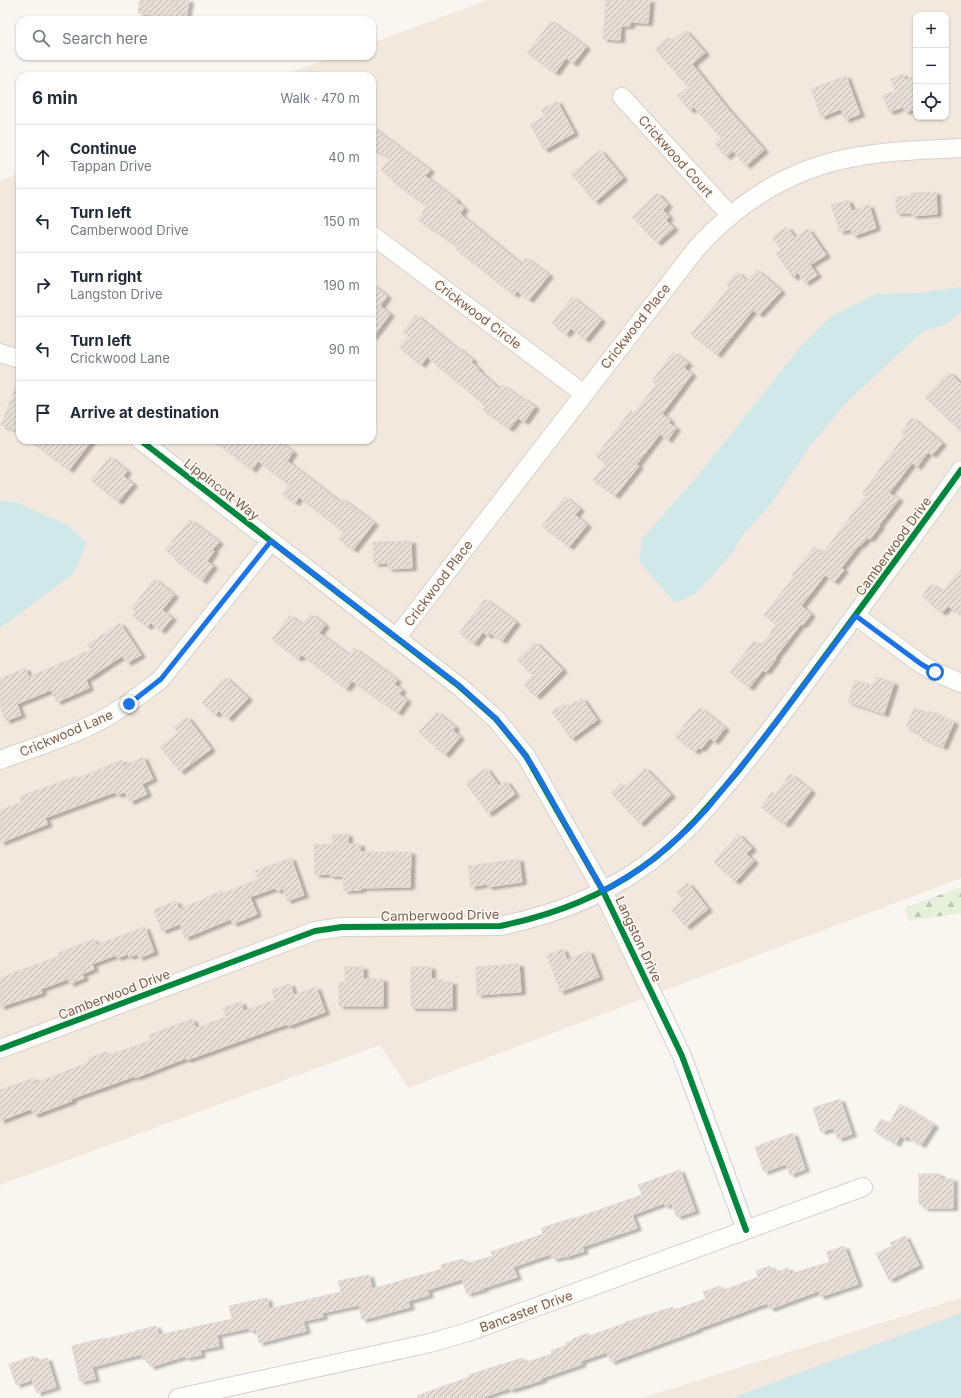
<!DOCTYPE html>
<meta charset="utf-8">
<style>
:root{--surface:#fff;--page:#f6f6f7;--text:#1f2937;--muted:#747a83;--line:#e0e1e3}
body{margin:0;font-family:Inter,sans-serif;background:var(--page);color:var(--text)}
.controls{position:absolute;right:12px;top:12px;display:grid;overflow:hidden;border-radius:8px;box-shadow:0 1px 3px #0004}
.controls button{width:36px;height:36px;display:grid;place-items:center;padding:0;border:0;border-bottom:1px solid var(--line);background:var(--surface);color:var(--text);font:20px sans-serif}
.stop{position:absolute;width:12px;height:12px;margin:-9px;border:3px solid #1a73e8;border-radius:50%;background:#fff}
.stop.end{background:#1a73e8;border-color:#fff;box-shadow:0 1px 4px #0008}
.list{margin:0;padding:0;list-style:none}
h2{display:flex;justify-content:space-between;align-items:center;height:52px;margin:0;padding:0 16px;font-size:17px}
h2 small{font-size:13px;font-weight:400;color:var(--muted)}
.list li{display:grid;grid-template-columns:26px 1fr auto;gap:12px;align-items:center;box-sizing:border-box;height:64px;padding:0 16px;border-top:1px solid var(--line)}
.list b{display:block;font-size:15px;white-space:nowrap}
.list p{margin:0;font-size:13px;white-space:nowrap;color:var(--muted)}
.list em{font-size:13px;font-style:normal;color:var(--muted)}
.icon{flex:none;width:22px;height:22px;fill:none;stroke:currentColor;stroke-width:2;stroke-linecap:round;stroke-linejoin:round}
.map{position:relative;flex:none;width:961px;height:1398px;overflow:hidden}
.search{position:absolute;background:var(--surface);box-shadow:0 1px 3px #0004;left:16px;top:16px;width:360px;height:44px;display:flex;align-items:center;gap:10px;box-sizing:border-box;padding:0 14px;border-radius:12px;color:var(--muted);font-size:15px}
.panel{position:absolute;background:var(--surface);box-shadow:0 1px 3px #0004;left:16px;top:72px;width:360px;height:372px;border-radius:12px}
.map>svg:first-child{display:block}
.residential{fill:#f2e8de;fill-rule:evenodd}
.forest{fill:url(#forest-firs)}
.water{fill:#d0e8ea}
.building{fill:url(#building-hatch);stroke:#e2d8d2;filter:url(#shadow)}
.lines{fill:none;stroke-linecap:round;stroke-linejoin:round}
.minor-casing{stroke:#d7d1cb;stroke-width:20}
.minor{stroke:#fefefd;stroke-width:18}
.cycleway-casing{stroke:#fffaf3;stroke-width:8}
.cycleway{stroke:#00873e;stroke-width:6}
.route{stroke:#1a73e8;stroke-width:5}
.labels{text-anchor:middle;stroke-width:3;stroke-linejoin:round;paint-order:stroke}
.street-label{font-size:13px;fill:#7a5c4d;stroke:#fffaf3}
</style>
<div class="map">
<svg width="961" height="1398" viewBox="0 0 961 1398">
<defs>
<pattern id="forest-firs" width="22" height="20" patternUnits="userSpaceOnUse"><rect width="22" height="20" fill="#e7f0db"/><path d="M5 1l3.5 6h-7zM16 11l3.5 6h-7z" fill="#c0c6b4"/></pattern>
<pattern id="building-hatch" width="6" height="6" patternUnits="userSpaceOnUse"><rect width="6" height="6" fill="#e6ded7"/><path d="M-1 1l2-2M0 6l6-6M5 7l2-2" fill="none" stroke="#bfb7b1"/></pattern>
<filter id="shadow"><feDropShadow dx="4.5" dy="2.5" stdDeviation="1" flood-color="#0004"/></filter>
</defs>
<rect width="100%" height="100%" fill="#f9f5f0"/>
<!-- residential -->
<path class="residential" d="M488,0h473v878l-553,210 -28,-43 -380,140v-1005l20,-7v267h352v-364h-90l54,-20h36v-13zM916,15h30v102h-30z
M961,1298v100h-319z"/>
<!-- forest -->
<path class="forest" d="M961,887v26l-52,8 -5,-13z"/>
<!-- water -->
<path class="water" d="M961,287v25l-13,11 -27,10 -74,69 -37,44 -40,59 -28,31 -9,16 -20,23 -18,19 -20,9 -36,-42 3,-22 53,-60 73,-91 31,-40 31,-31 46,-23 41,-1z
M0,501l15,1 51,22 21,19 -14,31 -73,54z
M961,1313v85h-229z"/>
<!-- building -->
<path class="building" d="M140,0h49l-3,20 -48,-7z
M606,0h44l-2,23 -18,-1v4h-9l-1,14 -17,-1z
M551,21l35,26 -13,17 -7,-6 -11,15 -28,-20z
M685,30l20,23 -13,11 35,44 37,42 -18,16 -13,-15 -7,6 -11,-13 6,-6 -27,-31 -4,4 -13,-15 11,-9 -33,-38 13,-12 4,5z
M903,74l2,6 11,-4v33l-11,3 -2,-5 -14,5 -6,-17 12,-4 -4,-12z
M846,76l14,38 -15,6 -4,-11 -20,8 -10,-28z
M557,101l17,32 -30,17 -14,-26 15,-8 -4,-6z
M372,127l58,43 -5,6 32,24 -1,2 8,6 -4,6 61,50 5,-6 23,17 -20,25 -12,-9 -3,4 -58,-46 2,-2 -40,-27 9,-14 -35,-25 2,-2 -13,-9 9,-13 -18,-8z
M600,150l23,28 -28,24 -24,-28z
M936,192l1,22 -25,2v-3h-16v-16l15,-1v-3z
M657,193l11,12 -5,5 6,7 -3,3 8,8 -17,15 -25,-26z
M848,200l4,11 17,-6 7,23 -23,8 -2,-7 -11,3 -9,-27z
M787,227l8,11 13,-9 18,26 -16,10 7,10 -12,8 -7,-11 -5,6 -17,-25 5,-3 -9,-13z
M757,270l24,21 -22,24 -6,-5 -36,45 -26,-21 38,-46 -3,-3 11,-13 10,9z
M372,284l15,12 -7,10 10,8 -18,24z
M572,297l29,23 -16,20 -14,-12 -5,7 -14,-12z
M416,315l41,34 1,-1 15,12 -2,2 8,7 -1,1 21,19 3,-4 20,14 1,-1 12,9 -11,15 -6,-4 -9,11 -26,-19 3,-4 -59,-49 -6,8 -22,-18 9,-11 -5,-4z
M673,352l15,11 -4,5 8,6 -30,40 8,6 -1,3 7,5 -8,12 -8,-6 -24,31 3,1 -24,30 -22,-16 13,-16 -10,-8 35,-46 3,3 22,-28 -4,-4z
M949,372l12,12v48l-36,-35z
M19,378h1v54l-19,-7z
M912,418l30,25 -10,12 -4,-3 -11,15 -5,-4 -23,30 10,6 -20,26 1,1 -10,13 -3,-1 -7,8 -1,-1 -18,23 3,2 -10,12 -9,-7 -24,31 10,8 -8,11 -2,-1 -26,34 1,1 -10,13 -3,-2 -14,18 -19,-16 24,-31 7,5 16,-22 -13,-9 30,-39 -2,-1 22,-28 9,6 43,-57 -4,-2 43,-60 -4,-2z
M29,440h63l-23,30z
M213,440h64l16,12 -6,9 53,41 2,-3 32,24 -21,27 -14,-11 5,-7 -45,-35 -4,6 -13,-9 7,-9 -31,-24 -6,9z
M110,457l17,14 -4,5 10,8 -15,18 -27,-22z
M565,497l15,12 -5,6 12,10 -18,22 -27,-21z
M190,520l29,22 -7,8 2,1 -7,10 6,5 -11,15 -28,-22 1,-2 -10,-7z
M411,541l1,27 -24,1v-6l-14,1 -1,-22z
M961,569v46l-13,-9 -6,7 -20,-17 9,-12 11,8z
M154,579l20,16 -12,15 10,8 -11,13 -10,-8 -4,4 -15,-12 5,-3 -5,-4z
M485,599l31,23 -14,19 -12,-8 -2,3 -5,-4 -9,12 -15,-11z
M311,614l14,11 -6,8 30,22 5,-7 43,32 -3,4 8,6 -3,4 8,6 -9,13 -46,-32 -6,8 -44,-34 -4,4 -26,-20 18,-24 12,10z
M120,623l21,32 -14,8 -5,-7 -36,24 3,8 -32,14 -6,-12 -34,14 4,11 -15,6 -6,-14v-28l25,-11 4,9 62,-27 -4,-5z
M535,642l28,28 -27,27 -12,-12 9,-10 -16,-15z
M225,677l23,21 -20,21 -9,-8 -4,4 -13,-12z
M876,677l18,6 -10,31 -36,-12 7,-22 18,6z
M582,698l15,22 -26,19 -19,-27 13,-9 3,4z
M700,708l25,20 -11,14 -4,-4 -9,11 -3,-1 -3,4 -20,-15 19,-24 1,1z
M914,708l14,6 2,-3 24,11 -11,25 -24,-11 1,-3 -14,-6z
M437,712l18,15 -2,4 7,6 -15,18 -26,-23z
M187,717l24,32 -31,23 -20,-25 18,-14 -4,-6z
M143,757l10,22 -11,5 5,10 -17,8 -5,-10 -8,3 -2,-3 -70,26 3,6 -48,19v-33l22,-8 -2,-6 57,-20 1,2 44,-18 2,6z
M486,768l13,18 7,-5 9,13 -27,20 -22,-31z
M645,768l26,27 -31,29 -29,-31 10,-10 4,4z
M790,774l21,17 -26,34 -24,-18 11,-15 3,3z
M348,834v10h12v8h51l-1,35 -49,1v2l-17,1 -1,-15h-13v-2l-15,1 -1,-30 19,-1 -1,-9z
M738,834l14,14 -6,6 8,7 -19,21 -21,-20z
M291,858l13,37 -17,6 -4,-12 -6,2 -2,-3 -25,9 7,17 -24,10 -2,-5 -46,19 -5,-14 -18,7 -8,-21 22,-9 3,8 28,-11v-1l14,-6 1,3 36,-15 -3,-8z
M519,859l3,23 -34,5 -1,-3 -16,3 -3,-21z
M688,883l20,26 -22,18 -15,-18 12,-9 -6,-8z
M145,927l9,25 -15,6 -2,-4 -8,3 -1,-3 -11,4 -1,-3 -24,9 2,5 -12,5 2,4 -14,6 -2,-5 -27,10 1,4 -42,14v-29l59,-22 -1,-3 36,-14 1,6z
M563,949l4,11 22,-9 10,26 -39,15 -13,-37z
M519,964l2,28 -44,3 -1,-28z
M345,967h18v12h20v27h-44v-24h6z
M411,967h20v12h7v3h14v26h-41z
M290,984l4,11 22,-8 9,25 -37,14 -1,-2 -100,36 -1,-2 -51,20v-2l-64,23 1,2 -38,14 -3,-6 -31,12v-31l34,-12 2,5 53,-21 -1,-4 18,-6 2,4 43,-16 -2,-5 43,-16 4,9 30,-11 -3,-9 18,-6 3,9 31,-11 -3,-10z
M840,1099l12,35 -14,5 -5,-11 -12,4 -8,-24z
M900,1104l34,21 -13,20 -15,-9 -1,3 -5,-3 -4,8 -22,-13 7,-12 8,5z
M793,1133l12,36 -15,6 -4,-11 -22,8 -9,-25z
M680,1170l15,41 -18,6 -5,-13 -7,2 -1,-3 -32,12 5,13 -55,19 2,4 -18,6v-1l-12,3v-2l-2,1 -2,-4 -37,13 4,10 -34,11 1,1 -17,5 -5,-15 -35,11 2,5 -21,6 2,6 -48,13 -3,-15 -37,8 1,4 -20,4 3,10 -47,12 -3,-14 -6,2 -1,-3 -32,7 2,11 -19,4 1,5 -15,3 -1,-2 -35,11 -2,-8 -5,1 -1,-6 -50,13 3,12 -15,3 -8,-36 33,-8 1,1 50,-13 3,9 73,-16 -3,-13 38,-8 2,11 72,-17 -3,-11 31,-6 3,14 70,-20 -1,-4 22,-6 2,5 28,-8 -2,-4 52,-18 -1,-6 31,-10v1l69,-24 -4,-10z
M919,1174h21v5h13v29h-30l1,-4h-5z
M905,1236l14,29 -30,15 -13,-26 16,-8 -2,-3z
M844,1246l14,38 -38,13 -2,-6 -48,18 -3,-6 -70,26v1l-86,32 -4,-10 -26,9 1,3 -40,14v2l-32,10 -1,-2 -28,10h-63l-1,-2 52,-19v-2l15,-5 39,-12 1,5 28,-9 -1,-3 16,-6 -1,-2 7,-2v-2l15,-6 1,3 37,-13v-1l47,-15 1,3 32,-11 -3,-7 17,-6 2,5 36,-14 -2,-6 14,-5 2,5 4,-2 1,3 11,-4 2,6 40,-12 -3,-10z
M34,1356l1,6 12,-4 9,29 -19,6 -5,-13 -16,5 -7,-21z"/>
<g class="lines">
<defs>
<path id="minor" d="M622,97l108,118
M372,235l211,158
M0,353l20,6
M140,440l320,247 36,32 30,37 77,135 79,165 64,174
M856,616l65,48 14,8 26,11
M396,638l300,-389c45,-50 98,-83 165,-93 33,-6 67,-6 100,-8
M0,760c34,-13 70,-23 103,-41 21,-11 39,-25 58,-40l110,-138
M0,1049l315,-118 27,-4 158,-1c49,-10 100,-29 141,-58 39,-27 67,-61 97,-97 20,-25 40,-51 59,-77 55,-74 110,-149 164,-224
M178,1398l252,-55 38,-11 395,-145"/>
</defs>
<!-- minor casing -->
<use href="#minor" class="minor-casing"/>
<!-- minor -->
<use href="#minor" class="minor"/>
<defs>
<path id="cycleway" d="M140,440l320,247 36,32 30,37 77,135 79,165 64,174
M0,1049l315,-118 27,-4 158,-1c49,-10 100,-29 141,-58 39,-27 67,-61 97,-97 20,-25 40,-51 59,-77 55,-74 110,-149 164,-224"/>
</defs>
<!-- cycleway casing -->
<use href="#cycleway" class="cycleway-casing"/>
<!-- cycleway -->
<use href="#cycleway" class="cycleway"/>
</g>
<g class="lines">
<!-- route -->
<path class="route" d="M129,704l32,-25 110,-138 189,145 36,33 20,24 19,27 68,121 37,-22 13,-10 36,-31 18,-19 63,-79 86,-114 65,48 14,8"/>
</g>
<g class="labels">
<!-- street labels -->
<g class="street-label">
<text transform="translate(676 156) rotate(48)" y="5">Crickwood Court</text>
<text transform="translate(478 314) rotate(37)" y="5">Crickwood Circle</text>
<text transform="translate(635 326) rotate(-52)" y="5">Crickwood Place</text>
<text transform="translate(222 489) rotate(38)" y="5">Lippincott Way</text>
<text transform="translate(893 546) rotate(-54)" y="5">Camberwood Drive</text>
<text transform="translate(438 583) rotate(-53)" y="5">Crickwood Place</text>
<text transform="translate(66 733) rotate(-23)" y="5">Crickwood Lane</text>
<text transform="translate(440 915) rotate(-1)" y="5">Camberwood Drive</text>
<text transform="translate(639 939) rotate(65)" y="5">Langston Drive</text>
<text transform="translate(114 994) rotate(-21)" y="5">Camberwood Drive</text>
<text transform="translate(526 1311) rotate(-20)" y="5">Bancaster Drive</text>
</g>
</g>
</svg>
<div class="controls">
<button>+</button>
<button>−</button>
<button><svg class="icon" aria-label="locate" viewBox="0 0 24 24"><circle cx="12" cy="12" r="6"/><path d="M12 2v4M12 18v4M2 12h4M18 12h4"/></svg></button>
</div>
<div class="stop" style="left:935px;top:672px"></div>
<div class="stop end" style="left:129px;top:704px"></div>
<div class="search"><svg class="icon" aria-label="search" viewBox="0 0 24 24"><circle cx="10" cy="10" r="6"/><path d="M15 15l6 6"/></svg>Search here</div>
<section class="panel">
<h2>6 min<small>Walk · 470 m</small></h2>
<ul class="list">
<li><svg class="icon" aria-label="ahead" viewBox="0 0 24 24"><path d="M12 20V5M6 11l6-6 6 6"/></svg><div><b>Continue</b><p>Tappan Drive</p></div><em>40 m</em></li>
<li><svg class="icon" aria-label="left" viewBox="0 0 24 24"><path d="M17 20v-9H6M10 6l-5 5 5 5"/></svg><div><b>Turn left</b><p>Camberwood Drive</p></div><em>150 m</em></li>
<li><svg class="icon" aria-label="right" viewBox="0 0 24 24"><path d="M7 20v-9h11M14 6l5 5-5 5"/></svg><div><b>Turn right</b><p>Langston Drive</p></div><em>190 m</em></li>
<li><svg class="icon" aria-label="left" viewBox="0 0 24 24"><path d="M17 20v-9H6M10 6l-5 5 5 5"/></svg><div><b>Turn left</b><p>Crickwood Lane</p></div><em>90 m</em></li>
<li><svg class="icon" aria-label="arrive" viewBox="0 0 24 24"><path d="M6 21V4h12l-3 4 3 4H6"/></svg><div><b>Arrive at destination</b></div></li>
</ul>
</section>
</div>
